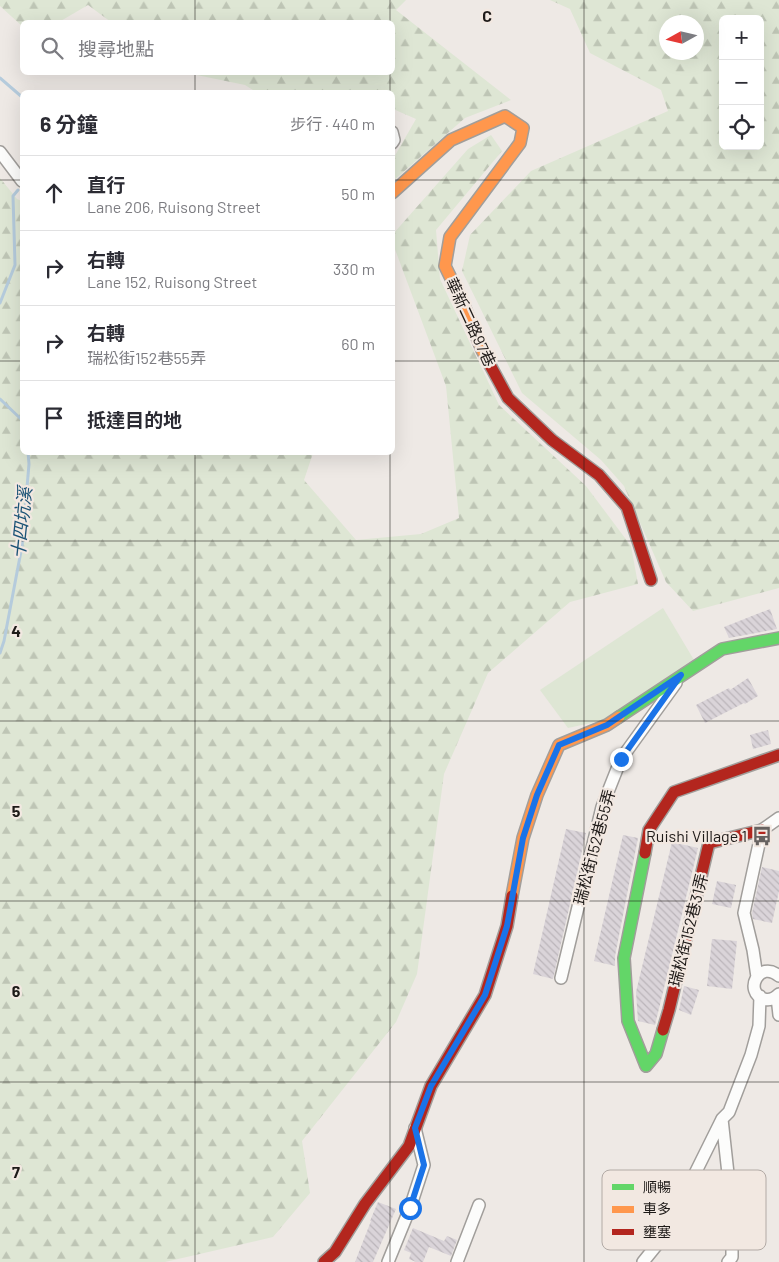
<!DOCTYPE html>
<html lang="zh-TW">
<meta charset="utf-8">
<style>
:root{--surface:#fff;--page:#f7f7f7;--text:#2b2b33;--muted:#7c7c81;--line:#e1e1e2}
body{margin:0;font-family:Barlow,"Noto Sans TC",sans-serif;background:var(--page);color:var(--text)}
.controls{position:absolute;right:15px;top:15px;display:grid;overflow:hidden;border-radius:8px;box-shadow:0 5px 20px #0002}
.controls button{width:45px;height:45px;display:grid;place-items:center;padding:0;border:0;border-bottom:1px solid var(--line);background:var(--surface);color:var(--text);font:25px sans-serif}
.compass{position:absolute;left:659px;top:15px;width:45px;height:45px;border-radius:50%;background:var(--surface);box-shadow:0 5px 20px #0002;rotate:262deg}
.stop{position:absolute;width:15px;height:15px;margin:-11px;border:4px solid #1a73e8;border-radius:50%;background:#fff}
.stop.end{background:#1a73e8;border-color:#fff;box-shadow:0 1px 5px #0008}
.list{margin:0;padding:0;list-style:none}
h2{display:flex;justify-content:space-between;align-items:center;height:65px;margin:0;padding:0 20px;font-size:21px}
h2 small{font-size:16px;font-weight:400;color:var(--muted)}
.list li{display:grid;grid-template-columns:32px 1fr auto;gap:15px;align-items:center;box-sizing:border-box;height:75px;padding:0 20px;border-top:1px solid var(--line)}
.list b{display:block;font-size:19px;white-space:nowrap}
.list p{margin:0;font-size:16px;white-space:nowrap;color:var(--muted)}
.list em{font-size:16px;font-style:normal;color:var(--muted)}
.icon{flex:none;width:28px;height:28px;fill:none;stroke:currentColor;stroke-width:2;stroke-linecap:round;stroke-linejoin:round}
.map{position:relative;flex:none;width:779px;height:1262px;overflow:hidden}
.search{position:absolute;background:var(--surface);box-shadow:0 5px 20px #0002;left:20px;top:20px;width:375px;height:55px;display:flex;align-items:center;gap:12px;box-sizing:border-box;padding:0 18px;border-radius:8px;color:var(--muted);font-size:19px}
.panel{position:absolute;background:var(--surface);box-shadow:0 5px 20px #0002;left:20px;top:90px;width:375px;height:365px;border-radius:8px}
.map>svg:first-child{display:block}
.grass{fill:#dee6d4}
.forest{fill:url(#forest-firs);fill-rule:evenodd}
.lines{fill:none;stroke-linecap:round;stroke-linejoin:round}
.stream{stroke:#b5cbdc;stroke-width:3}
.building{fill:url(#building-back-hatch)}
.street-casing{stroke:#a19e9b;stroke-width:14}
.fast-casing{stroke:#a19e9b;stroke-width:14}
.slow-casing{stroke:#a19e9b;stroke-width:14}
.jam-casing{stroke:#a19e9b;stroke-width:14}
.street{stroke:#fcfcfb;stroke-width:11}
.fast{stroke:#63d668;stroke-width:11}
.slow{stroke:#ff974d;stroke-width:11}
.jam{stroke:#b3261e;stroke-width:11}
.route{stroke:#1a73e8;stroke-width:6}
.grid{fill:none;stroke:#1e1a18;stroke-width:1;stroke-opacity:0.55}
.labels{text-anchor:middle;stroke-width:4.5;stroke-linejoin:round;paint-order:stroke}
.street-label{font-size:16px;fill:#1e1a18;stroke:#f2e8e1}
.poi-label{font-size:16px;fill:#1e1a18;stroke:#f2e8e1;text-anchor:end}
.water-label{font-size:18px;font-style:italic;fill:#1b5376;stroke:#f2e8e1}
.key{fill:#f2e8e1;stroke:#b2aaa5;stroke-width:1}
.key-label{font-size:14px;fill:#1e1a18}
.grid-label{font-size:16px;text-anchor:middle;font-weight:bold;fill:#1e1a18;stroke:#f2e8e1;stroke-width:4.5;stroke-linejoin:round;paint-order:stroke}
</style>
<div class="map">
<svg width="779" height="1262" viewBox="0 0 779 1262">
<defs>
<pattern id="forest-firs" width="22" height="20" patternUnits="userSpaceOnUse" patternTransform="scale(1.25)"><rect width="22" height="20" fill="#dee6d4"/><path d="M5 1l3.5 6h-7zM16 11l3.5 6h-7z" fill="#bec5b5"/></pattern>
<pattern id="building-back-hatch" width="6" height="6" patternUnits="userSpaceOnUse" patternTransform="scale(1.25)"><rect width="6" height="6" fill="#dad4d9"/><path d="M-1 5l2 2M0 0l6 6M5-1l2 2" fill="none" stroke="#bbb5ba"/></pattern>
</defs>
<rect width="100%" height="100%" fill="#eee9e5"/>
<!-- grass -->
<path class="grass" d="M663,608l31,52 -89,60 -37,8 -28,-38z"/>
<!-- forest -->
<path class="forest" d="M0,0h406l-10,10 115,90 -46,18 -72,63v-22l23,-40 -23,-10 -1,-17h-136l-11,-7 -58,-12 205,-1v-50h-281l-23,-17 -29,17h-37v4l-22,-20z
M550,0h229v588l-86,23 -27,-29 -42,-96 -23,-26 -79,-67 -60,-122 8,-36 61,-64 137,-60 -7,-21 -71,-37 -20,-44zM723,19h37v127h-37zM666,22h30v30h-30z
M491,135l11,16 -66,79 4,49 59,126 87,81 45,60 7,38 -68,18 -82,71 -44,101 -27,200 -21,48 -94,119 8,52 -37,44 -108,25h-165v-1084l17,21 5,2v251l291,1 -9,27 52,60 65,-6 38,-16 -13,-132 -53,-142v-10l75,-85z"/>
<g class="lines">
<!-- stream -->
<path class="stream" d="M0,78l22,19
M0,303l15,-38 -2,-69 5,-6
M0,399l22,21
M0,653l4,-12 18,-95 7,-82 -1,-12"/>
</g>
<!-- building -->
<path class="building" d="M770,609l7,20 -48,9 -5,-11z
M748,678l10,18 -13,8 -1,-1 -39,20 -9,-18 33,-17 1,2z
M768,730l3,14 -18,5 -3,-14z
M566,829l20,4 -33,146 -20,-5z
M623,835l15,3 -23,118v10l-21,-5z
M672,842l26,6 -43,177 -17,-4 -2,-29z
M762,867l17,4v20l-7,32 -19,-4 -1,-6z
M717,881l19,4 -5,23 -19,-4z
M712,939l25,2 -5,48 -25,-3z
M684,986l15,4 -8,25 -12,-5z
M378,1202l18,7 -23,53h-18l16,-41h-1z
M413,1228l31,13 3,-5 10,4 -6,16 -22,-9 -6,15h-7l-7,-3 2,-6 -7,-3z"/>
<g class="lines">
<defs>
<path id="street" d="M392,132l2,8 -2,3
M0,152l22,29
M779,976c-20,-17 -36,16 -15,23 6,2 11,-1 15,-5
M757,977l-4,-27 -9,-37 18,-83 17,-12
M561,978l41,-171 19,-48 55,-76
M777,997l2,18
M722,1119l10,91v47l-4,5
M388,1262l22,-54 14,-43 -9,-37
M457,1262l22,-57
M643,1262l21,-26 58,-117 7,-7 22,-57 8,-29 1,-30"/>
<path id="fast" d="M619,717l103,-68 57,-11
M645,853l-21,105 4,63 18,45 10,-12 7,-24"/>
<path id="slow" d="M392,193l59,-53 54,-24 18,12 -3,15 -70,94 -5,29 18,37 19,47 8,15
M512,896l11,-58 14,-43 22,-50 48,-20 12,-8"/>
<path id="jam" d="M490,365l18,33 44,42 47,35 28,32 24,73
M645,853l4,-23 25,-38 105,-37
M663,1030l6,-20 40,-167 53,-13
M324,1262l11,-10 30,-48 44,-58 22,-60 54,-91 22,-69 5,-30"/>
</defs>
<!-- street casing -->
<use href="#street" class="street-casing"/>
<!-- fast casing -->
<use href="#fast" class="fast-casing"/>
<!-- slow casing -->
<use href="#slow" class="slow-casing"/>
<!-- jam casing -->
<use href="#jam" class="jam-casing"/>
<!-- street -->
<use href="#street" class="street"/>
<!-- fast -->
<use href="#fast" class="fast"/>
<!-- slow -->
<use href="#slow" class="slow"/>
<!-- jam -->
<use href="#jam" class="jam"/>
</g>
<g class="lines">
<!-- route -->
<path class="route" d="M410,1208l14,-43 -9,-37 16,-42 54,-91 22,-69 16,-88 14,-43 22,-50 48,-20 74,-50 -60,84"/>
</g>
<!-- grid -->
<path class="grid" d="M195,0v22M390,0v22M584,0v1262M195,72v20M390,72v20M0,180h22M392,180h387M0,361h22M392,361h387M195,452v810M390,452v810M0,541h779M0,721h779M0,901h779M0,1082h779"/>
<!-- icons -->
<defs>
<symbol id="bus-bare" viewBox="-9 -9 18 18"><path d="M-5-6H5V4H4V6H2V4H-2V6H-4V4H-5ZM-3.5-4V0h7V-4ZM-3.5 1.2v1.5H-2V1.2ZM2 1.2v1.5H3.5V1.2Z" fill="#676260" stroke="#f2e8e1" stroke-width="2.5" paint-order="stroke"/></symbol>
</defs>
<g fill-rule="evenodd">
<use href="#bus-bare" x="748" y="822" width="28" height="28"/>
</g>
<g class="labels">
<!-- street labels -->
<g class="street-label">
<text transform="translate(471 322) rotate(65)" y="6">華新二路97巷</text>
<text transform="translate(594 847) rotate(-75)" y="6">瑞松街152巷55弄</text>
<text transform="translate(688 930) rotate(-76)" y="6">瑞松街152巷31弄</text>
</g>
<!-- poi labels -->
<g class="poi-label">
<text x="747" y="842">Ruishi Village 1</text>
</g>
<!-- water labels -->
<g class="water-label">
<text transform="translate(22 523) rotate(-84)" y="6">十四坑溪</text>
</g>
</g>
<!-- legend -->
<rect x="602" y="1170" width="164" height="80" rx="8" class="key"/>
<rect x="612" y="1184" width="22" height="6" fill="#63d668"/>
<rect x="612" y="1206" width="22" height="7" fill="#ff974d"/>
<rect x="612" y="1229" width="22" height="6" fill="#b3261e"/>
<g class="key-label">
<text x="643" y="1192">順暢</text>
<text x="643" y="1214">車多</text>
<text x="643" y="1237">壅塞</text>
</g>
<g class="grid-label">
<text x="487" y="22">C</text>
<text x="16" y="637">4</text>
<text x="16" y="817">5</text>
<text x="16" y="997">6</text>
<text x="16" y="1178">7</text>
</g>
</svg>
<div class="controls">
<button>+</button>
<button>−</button>
<button><svg class="icon" aria-label="locate" viewBox="0 0 24 24"><circle cx="12" cy="12" r="6"/><path d="M12 2v4M12 18v4M2 12h4M18 12h4"/></svg></button>
</div>
<svg class="compass" viewBox="-18 -18 36 36"><path d="M0-13l5 13h-10z" fill="#e53935"/><path d="M0 13l5-13h-10z" fill="#7c7c81"/></svg>
<div class="stop" style="left:410px;top:1208px"></div>
<div class="stop end" style="left:621px;top:759px"></div>
<div class="search"><svg class="icon" aria-label="search" viewBox="0 0 24 24"><circle cx="10" cy="10" r="6"/><path d="M15 15l6 6"/></svg>搜尋地點</div>
<section class="panel">
<h2>6 分鐘<small>步行 · 440 m</small></h2>
<ul class="list">
<li><svg class="icon" aria-label="ahead" viewBox="0 0 24 24"><path d="M12 20V5M6 11l6-6 6 6"/></svg><div><b>直行</b><p>Lane 206, Ruisong Street</p></div><em>50 m</em></li>
<li><svg class="icon" aria-label="right" viewBox="0 0 24 24"><path d="M7 20v-9h11M14 6l5 5-5 5"/></svg><div><b>右轉</b><p>Lane 152, Ruisong Street</p></div><em>330 m</em></li>
<li><svg class="icon" aria-label="right" viewBox="0 0 24 24"><path d="M7 20v-9h11M14 6l5 5-5 5"/></svg><div><b>右轉</b><p>瑞松街152巷55弄</p></div><em>60 m</em></li>
<li><svg class="icon" aria-label="arrive" viewBox="0 0 24 24"><path d="M6 21V4h12l-3 4 3 4H6"/></svg><div><b>抵達目的地</b></div></li>
</ul>
</section>
</div>
